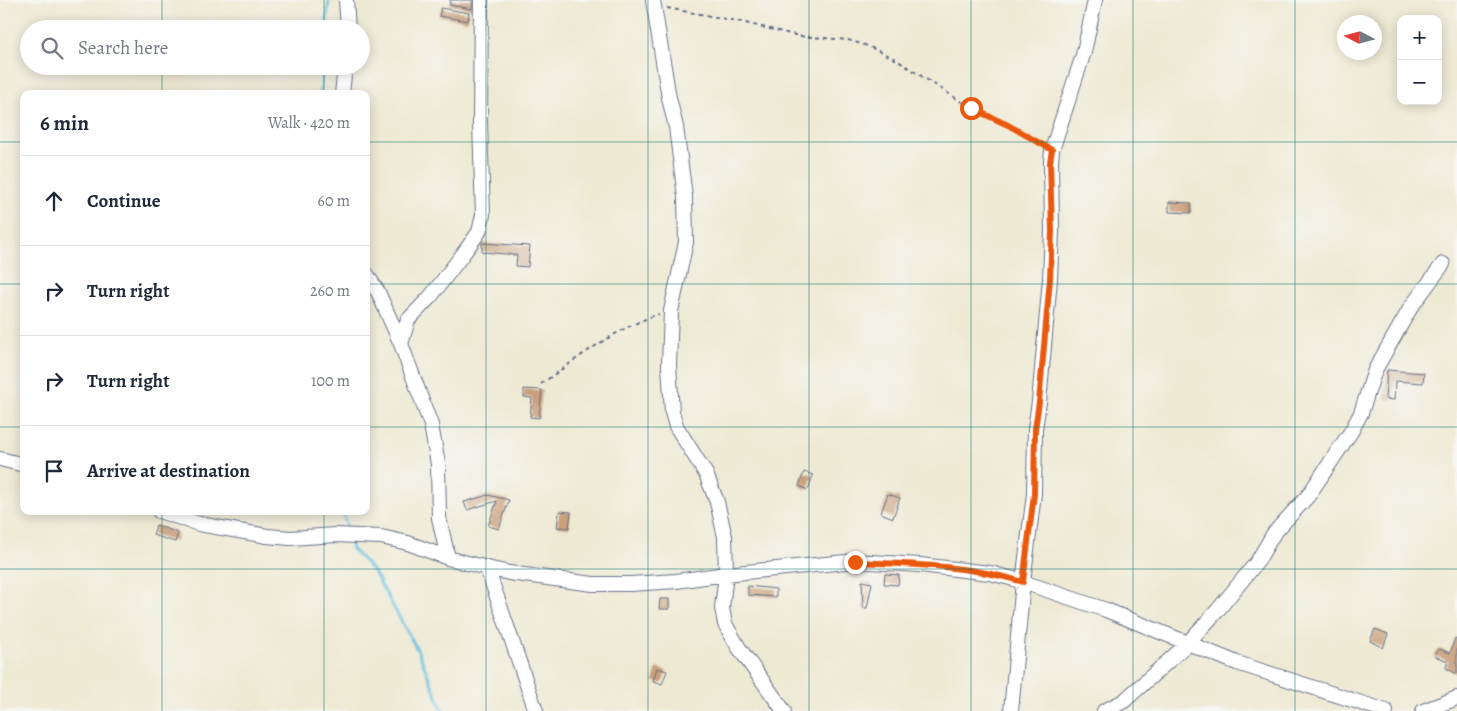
<!DOCTYPE html>
<meta charset="utf-8">
<style>
:root{--surface:#fff;--page:#f6f6f7;--text:#1f2937;--muted:#747a83;--line:#e0e1e3}
body{margin:0;font-family:Alegreya,serif;background:var(--page);color:var(--text)}
.controls{position:absolute;right:15px;top:15px;display:grid;overflow:hidden;border-radius:10px;box-shadow:0 2px 12px #0003}
.controls button{width:45px;height:45px;display:grid;place-items:center;padding:0;border:0;border-bottom:1px solid var(--line);background:var(--surface);color:var(--text);font:25px sans-serif}
.compass{position:absolute;left:1337px;top:15px;width:45px;height:45px;border-radius:50%;background:var(--surface);box-shadow:0 2px 12px #0003;rotate:276deg}
.stop{position:absolute;width:15px;height:15px;margin:-11px;border:4px solid #ea580c;border-radius:50%;background:#fff}
.stop.end{background:#ea580c;border-color:#fff;box-shadow:0 1px 5px #0008}
.list{margin:0;padding:0;list-style:none}
h2{display:flex;justify-content:space-between;align-items:center;height:65px;margin:0;padding:0 20px;font-size:21px}
h2 small{font-size:16px;font-weight:400;color:var(--muted)}
.list li{display:grid;grid-template-columns:32px 1fr auto;gap:15px;align-items:center;box-sizing:border-box;height:90px;padding:0 20px;border-top:1px solid var(--line)}
.list b{display:block;font-size:19px;white-space:nowrap}
.list em{font-size:16px;font-style:normal;color:var(--muted)}
.icon{flex:none;width:28px;height:28px;fill:none;stroke:currentColor;stroke-width:2;stroke-linecap:round;stroke-linejoin:round}
.map{position:relative;flex:none;width:1457px;height:711px;overflow:hidden}
.search{position:absolute;background:var(--surface);box-shadow:0 2px 12px #0003;left:20px;top:20px;width:350px;height:55px;display:flex;align-items:center;gap:12px;box-sizing:border-box;padding:0 18px;border-radius:28px;color:var(--muted);font-size:19px}
.panel{position:absolute;background:var(--surface);box-shadow:0 2px 12px #0003;left:20px;top:90px;width:350px;height:425px;border-radius:10px}
.map>svg:first-child{display:block}
.lines{fill:none;stroke-linecap:round;stroke-linejoin:round}
.stream{stroke:#5cbbda;stroke-width:3}
.building{fill:#c99f7c}
.minor-casing{stroke:#657087;stroke-width:16}
.path{stroke:#657087;stroke-width:2;stroke-dasharray:4 4;stroke-linecap:butt}
.minor{stroke:#fff;stroke-width:14}
.route{stroke:#ea580c;stroke-width:6}
.grid{fill:none;stroke:#0f766e;stroke-width:1;stroke-opacity:0.55}
</style>
<div class="map">
<svg width="1457" height="711" viewBox="0 0 1457 711">
<rect width="100%" height="100%" fill="#f6f6f2"/>
<filter id="ink" filterUnits="userSpaceOnUse"><feTurbulence type="fractalNoise" baseFrequency=".02" numOctaves="2"/><feDisplacementMap in="SourceGraphic" scale="10" xChannelSelector="R" yChannelSelector="G"/><feConvolveMatrix kernelMatrix="1 2 1 2 8 2 1 2 1" color-interpolation-filters="sRGB"/></filter>
<filter id="wash" filterUnits="userSpaceOnUse"><feTurbulence type="fractalNoise" baseFrequency=".0096" numOctaves="4" result="noise"/><feDisplacementMap in="SourceGraphic" scale="20" xChannelSelector="R" yChannelSelector="G"/><feGaussianBlur stdDeviation="1.12" result="paint"/><feColorMatrix in="noise" values="0 0 0 0 0 0 0 0 0 0 0 0 0 0 0 0 0 1.4 0 .05"/><feComposite in="paint" operator="in"/></filter>
<g filter="url(#wash)">
<rect width="100%" height="100%" fill="#eee9d3"/>
<g class="lines">
<!-- stream -->
<path class="stream" d="M326,29l3,-29
M320,94l3,-28
M343,511l5,21
M349,539l3,10 22,23 44,79 25,60"/>
</g>
<g id="blocks">
<!-- building -->
<path class="building" d="M450,0h22v9l-22,-4z
M441,8l28,5 -1,8 -29,-5z
M1169,202l22,1v10l-22,-1z
M482,243l48,3 -2,21 -12,-1 1,-11 -35,-3z
M1387,370l37,3 -1,10 -28,-2 -1,19 -9,-1z
M524,389l18,1 -3,28 -9,-1 2,-19 -8,-1z
M804,472l9,3 -5,15 -9,-4z
M888,494l12,4 -7,20 -12,-5z
M488,495l21,5 -10,29 -11,-3 9,-25 -30,9 -3,-8z
M559,511l12,1 -2,16 -12,-1z
M156,525l22,8 -3,9 -22,-7z
M885,574l14,1 -1,10 -14,-1z
M862,581l10,2 -5,25h-4z
M748,586l28,3v8l-28,-2z
M660,599h9v10h-10z
M1375,629l13,5 -5,14 -13,-7z
M1455,638l2,1v35l-11,-6 2,-7 -14,-5 5,-7 11,4z
M657,668l10,3 -5,13 -9,-3z"/>
</g>
</g>
<g filter="url(#ink)">
<use href="#blocks" fill-opacity="0" stroke="#657087" stroke-width="1"/>
<g class="lines">
<defs>
<path id="minor" d="M346,0l2,29
M653,0l16,98 7,29 9,70 1,45 -15,69 -2,54 3,47 4,14 30,48 11,28 8,35 1,37 -4,34 3,16 14,24 45,63
M342,94l3,-28
M366,273l12,19 23,52 30,81 7,39 1,54 9,40
M401,344l7,-24 23,-24 32,-42 16,-22 4,-17 -3,-92 1,-123
M0,459l24,6
M159,511l40,13 68,12 23,2 46,-3 45,2 27,6 40,15 39,10 22,5 84,11h37l46,-3 50,-7 129,-13 65,4 70,8 24,6 92,31 131,53 149,48
M487,568l49,143
M1011,711l12,-129 11,-88 1,-65 4,-27 11,-123 2,-48 -1,-69 1,-12 32,-98 11,-52
M1104,711l20,-10 61,-55 32,-35 40,-49 17,-29 34,-37 44,-66 9,-17 14,-43 36,-63 32,-43
M1423,711l34,-13"/>
</defs>
<!-- minor casing -->
<use href="#minor" class="minor-casing"/>
<!-- path -->
<path class="path" d="M667,8l70,13 62,15 49,4 20,6 27,13 76,49 37,17 33,19
M541,384c38,-27 74,-55 118,-70"/>
<!-- minor -->
<use href="#minor" class="minor"/>
</g>
</g>
<g class="lines" filter="url(#ink)">
<!-- route -->
<path class="route" d="M855,562c55,2 114,3 168,20l11,-88 1,-65 4,-27 11,-123 2,-48 -2,-69 2,-12 -44,-25 -37,-17"/>
</g>
<!-- grid -->
<path class="grid" d="M162,0v29M324,0v29M486,0v711M648,0v711M809,0v711M971,0v711M1133,0v711M1295,0v711M162,66v28M324,66v28M0,142h24M366,142h1091M0,284h24M366,284h1091M0,427h24M366,427h1091M162,511v200M324,511v200M0,569h1457"/>
</svg>
<div class="controls">
<button>+</button>
<button>−</button>
</div>
<svg class="compass" viewBox="-18 -18 36 36"><path d="M0-13l5 13h-10z" fill="#e53935"/><path d="M0 13l5-13h-10z" fill="#747a83"/></svg>
<div class="stop" style="left:971px;top:108px"></div>
<div class="stop end" style="left:855px;top:562px"></div>
<div class="search"><svg class="icon" aria-label="search" viewBox="0 0 24 24"><circle cx="10" cy="10" r="6"/><path d="M15 15l6 6"/></svg>Search here</div>
<section class="panel">
<h2>6 min<small>Walk · 420 m</small></h2>
<ul class="list">
<li><svg class="icon" aria-label="ahead" viewBox="0 0 24 24"><path d="M12 20V5M6 11l6-6 6 6"/></svg><div><b>Continue</b></div><em>60 m</em></li>
<li><svg class="icon" aria-label="right" viewBox="0 0 24 24"><path d="M7 20v-9h11M14 6l5 5-5 5"/></svg><div><b>Turn right</b></div><em>260 m</em></li>
<li><svg class="icon" aria-label="right" viewBox="0 0 24 24"><path d="M7 20v-9h11M14 6l5 5-5 5"/></svg><div><b>Turn right</b></div><em>100 m</em></li>
<li><svg class="icon" aria-label="arrive" viewBox="0 0 24 24"><path d="M6 21V4h12l-3 4 3 4H6"/></svg><div><b>Arrive at destination</b></div></li>
</ul>
</section>
</div>
